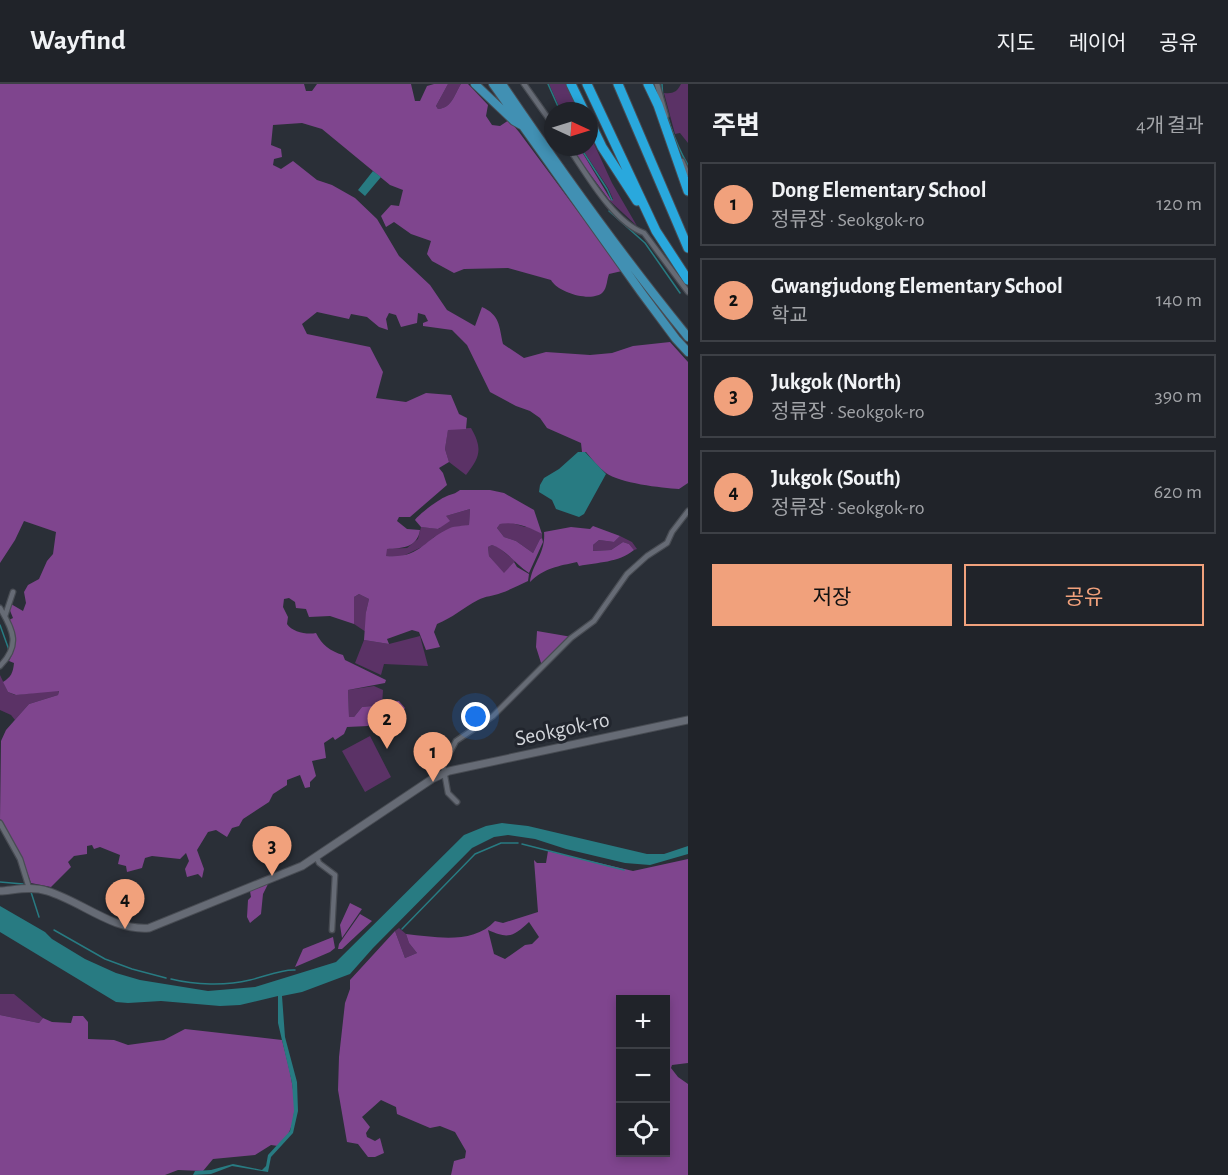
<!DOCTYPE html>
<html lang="ko">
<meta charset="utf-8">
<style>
:root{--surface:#202329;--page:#2d2f35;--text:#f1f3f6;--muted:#a2a4a8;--line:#3d4046;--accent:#f1a17c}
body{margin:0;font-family:"Alegreya Sans","Noto Sans KR",sans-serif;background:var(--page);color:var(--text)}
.controls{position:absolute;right:18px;bottom:18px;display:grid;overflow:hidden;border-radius:0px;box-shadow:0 3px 9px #0003}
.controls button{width:54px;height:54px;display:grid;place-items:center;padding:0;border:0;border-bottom:2px solid var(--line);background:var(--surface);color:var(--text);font:30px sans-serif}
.compass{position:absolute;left:544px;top:18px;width:54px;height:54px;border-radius:50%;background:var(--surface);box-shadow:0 3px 9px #0003;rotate:94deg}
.you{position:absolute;left:476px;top:633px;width:21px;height:21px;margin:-15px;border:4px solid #fff;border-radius:50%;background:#1a73e8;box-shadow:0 0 0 9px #1a73e833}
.badge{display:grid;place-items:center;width:39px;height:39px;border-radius:50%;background:var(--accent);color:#111;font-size:20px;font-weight:700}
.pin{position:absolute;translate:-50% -50px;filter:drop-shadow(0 2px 3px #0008)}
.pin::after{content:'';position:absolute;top:32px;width:21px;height:18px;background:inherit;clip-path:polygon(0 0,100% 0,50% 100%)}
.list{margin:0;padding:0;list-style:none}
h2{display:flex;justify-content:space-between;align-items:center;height:78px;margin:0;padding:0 24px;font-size:26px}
h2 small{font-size:20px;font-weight:400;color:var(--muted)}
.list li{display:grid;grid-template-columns:39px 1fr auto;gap:18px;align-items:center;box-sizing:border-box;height:84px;margin:0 12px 12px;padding:0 12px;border:2px solid var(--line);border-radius:0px}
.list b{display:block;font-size:22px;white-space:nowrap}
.list p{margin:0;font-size:20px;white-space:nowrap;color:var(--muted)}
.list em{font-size:20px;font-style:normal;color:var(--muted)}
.actions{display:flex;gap:12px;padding:18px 24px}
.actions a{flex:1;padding:14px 0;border:2px solid var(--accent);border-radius:0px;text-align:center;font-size:21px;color:var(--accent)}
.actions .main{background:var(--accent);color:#111}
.icon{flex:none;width:33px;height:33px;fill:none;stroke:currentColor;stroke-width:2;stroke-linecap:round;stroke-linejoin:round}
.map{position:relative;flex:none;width:688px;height:1091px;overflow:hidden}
header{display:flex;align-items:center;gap:36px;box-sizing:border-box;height:84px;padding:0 30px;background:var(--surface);border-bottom:2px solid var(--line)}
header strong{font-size:28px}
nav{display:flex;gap:33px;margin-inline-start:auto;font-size:21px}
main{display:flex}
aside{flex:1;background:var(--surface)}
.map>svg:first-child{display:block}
.green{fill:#5b3266}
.forest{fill:#7f458e;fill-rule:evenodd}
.water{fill:#287b82}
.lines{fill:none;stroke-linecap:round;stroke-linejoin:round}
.stream{stroke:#287b82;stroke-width:1.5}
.street-casing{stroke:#484c53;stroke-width:7}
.secondary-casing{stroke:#484c53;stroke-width:9}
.primary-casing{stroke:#484c53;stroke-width:10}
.highway-casing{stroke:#484c53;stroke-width:11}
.street{stroke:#666b75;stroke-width:4.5}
.secondary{stroke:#666b75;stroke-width:7}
.primary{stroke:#4190b3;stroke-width:8}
.highway{stroke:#29a8dd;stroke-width:9}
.labels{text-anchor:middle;stroke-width:6;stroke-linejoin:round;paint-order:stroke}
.street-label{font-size:22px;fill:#d2d5da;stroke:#21252d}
</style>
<header>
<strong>Wayfind</strong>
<nav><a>지도</a><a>레이어</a><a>공유</a></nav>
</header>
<main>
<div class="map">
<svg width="688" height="1091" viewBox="0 0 688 1091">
<rect width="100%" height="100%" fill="#2a2f37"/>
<!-- green -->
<path class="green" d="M448,0h13c-7,11 -9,24 -23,25l-2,-3z
M549,0h18l12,27h-18z
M681,0h7v59l-8,-10 -5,1 -11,-41c9,1 13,-1 17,-9z
M589,49l23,50 25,43 -27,-25 3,-2 -5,-11 -27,-41h8z
M471,344c12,21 9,29 -5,47l-17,-13 -4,-13 3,-20z
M470,425l-1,16 -35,12 -6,7 -27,13 -15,-1v-7l21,-1 11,-9 3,-12 18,2 7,-13z
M509,438l16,5 2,-1 15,8v4l-2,1 -7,14 -17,-12 -12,-4 -7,-9 3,-4z
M620,452l12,6 5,7 -3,1 -5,-6 -6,-2 -12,8 -19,1 1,-6 6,-5 15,2z
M492,461l6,2 17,14 -11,13 -15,-18 -1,-9z
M359,510l10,5 -3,13v20l-12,-8v-27z
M420,552l8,30 -44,-2 -3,11 -26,-12 9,-23 25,4z
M0,591l8,17 7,3 44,-5 -1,5 -29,9 -14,16 -4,-5 -11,-5z
M374,602l9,4 -1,15 -20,2 -8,10h-5l-1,-27z
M370,652l21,41 -26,15 -23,-41z
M399,844l7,6 3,9 8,10 -12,5 -10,-27z
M0,910h14l29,24 -4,5 -39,-8z"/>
<!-- forest -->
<path class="forest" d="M0,0h304l2,7h6l5,-7h94l4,17h5l7,-15 7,-2h14l-12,22 2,3c14,-1 16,-14 23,-25h7l20,21 -2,11 6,9 8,1 9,-6 10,12 103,139 -13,3c-2,5 -2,14 -6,18 -10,11 -45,1 -52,-12l-43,-12 -44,1 -10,4 -22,-12 -5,-7 4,-13 -20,-7 -17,-12 -8,5 -5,-11 10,-11 8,1 4,-16 -13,-5 -68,-56 -20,-6 -29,2 -2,20 10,4 1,8 -8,2 -1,6 8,4 12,-8 24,19 15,5 23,13 22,21 22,37 31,29 17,25 28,16 7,-19c18,8 17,19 21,37l21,14 22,-6 44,3 22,-2 21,-7 37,-4 18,20v121l-9,6c-17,-1 -60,-6 -73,-16 -8,-6 -14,-14 -20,-21h-4l-1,-9 -34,-15 -7,-10 -10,-7 -14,-5 -26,-14 -23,-47 -15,-15 -29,-4v-3l5,-2 -3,-6 -7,-2 -1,10 -16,4 -5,-12 -7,-2 -3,6 2,11 -9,-3 -12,-10 -16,-3 -2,5 -32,-7 -15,12 5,10 63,13 13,25 -7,26 30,4 20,-9 25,2 8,19 8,4 -1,11 -18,1 -3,19 4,13 -10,6 4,5 4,12 -37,32h-11l-2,4 10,8 13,1c-3,18 -18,18 -33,19l-1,7c34,3 37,-16 64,-28 5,-2 13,-2 19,-3l1,-16 -24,7 4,5 -12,8 -17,-2 -6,-7c4,-6 24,-21 32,-24 5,-2 8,-2 13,-6h30l14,3 30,17 8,24c-13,-7 -27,-13 -42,-10l-3,4 7,9 12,4 17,12 7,-14 2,-1 1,4 -14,31c-13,-8 -22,-23 -37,-28l-4,2 1,9 15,17 10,-11 3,5 12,7 -1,7c-9,4 -18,9 -27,12 -7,3 -16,3 -23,7 -15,8 -26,18 -41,24l-3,8 6,15 -14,3 -7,-18 -7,-2 -25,9 2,5 -25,-4 2,-28 3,-13 -10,-5 -5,3v27l-24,-8 -21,1 -3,-8 -10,-1 -1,-6 -6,-4 -5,1 -1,8 5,10 -1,7c5,8 20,11 29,9 6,12 14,18 27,22l2,5 41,20 -1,3 -37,7 1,27h5l8,-10 20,-2v-4h17l6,7 -2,3 -7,-1 -26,13 -2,3 -21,1 -3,7 -9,6 -2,-3 -9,6 2,15 -14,3 4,15 -6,6v5l-5,1 -5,-13 -13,5v5l-14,9 -4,8 -26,17 -4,7 -7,2 -5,9 -11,-7 -8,2 -11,18 7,19 -2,9 -4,-4 -11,3 -2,-8 4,-8 -3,-8 -6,6 -28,-3 -7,2 -3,10 -15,4 -1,-6 -8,-2 2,-9 -20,-8 -6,2 -2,-4 -5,1v8l-13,2 -6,6 3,5 -20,20 -20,-4 -9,-25 -22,-39 1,-78 5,-11 23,-26 29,-9 1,-4 -43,4 -8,-3 -5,-10c8,-5 10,-9 11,-19l-5,-2c9,-16 6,-26 0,-41l4,-2 -4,-10 2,-4 12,7 3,-8 -2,-11 4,-7 11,-6 8,-18 6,-7 3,-22 -32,-11 -9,19 -15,23z
M570,63h9l32,53 -1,1z
M593,442l27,10 -6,6 -15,-2 -6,5v6l18,-1 12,-8 6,2 5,6c-16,13 -36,12 -55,16l-2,-4c-18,4 -33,6 -47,20 2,-18 16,-29 14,-50l27,-5 19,2z
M537,547l35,6 -30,29 -6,-19z
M548,767l85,20 55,-12v204l-16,2 -1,3 7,9 10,7v91h-237l3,-14 11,-3 1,-7 -11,-19 -15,-6 -10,2 -33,-14 -1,-7 -15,-7 -19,17 8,10 -4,6 1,4 8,4 5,-3 4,15 -9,4h-7l-10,-13 -11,-2 -9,-52 1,-33 6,-54 5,-14v-9l45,-49 10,27 12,-5 -8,-10 -3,-9c29,3 67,11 89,-13l8,2 35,-11 -4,-52 3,3h9zM529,838l10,15 -7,7 -7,1 -20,14 -11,-5 -6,-24c20,9 25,7 41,-8zM620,916h46v152h-46z
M268,800l-5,10 -2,20 -11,9 -3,-6 1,-17 3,-3 -1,-6z
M350,819l12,6 -20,29 -2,-13z
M360,830l12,7 -30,28h-4l1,-5z
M333,853l2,11 -5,4 -35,15 8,-18z
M0,931l39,8 4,-5 9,4 19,1 2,-7h10l5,6v17l26,1 14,5 36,-5 21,-11 97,11c6,25 19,65 8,90 -2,6 -8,11 -12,16l-7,-1 -16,10 -42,4 -10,12 -25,-1 -13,5h-165z"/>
<!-- water -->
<path class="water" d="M373,87l8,6 -16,19 -7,-6z
M578,368h7l21,22 -22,40 -5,3 -23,-8 -4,-9 -13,-8 1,-7 4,-7 15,-9z
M502,739l26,3 119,28h17l24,-8v8l-38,11 -25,-2 -59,-14 -31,-10 -27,-4 -14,2 -22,11 -99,100 -23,26 -48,18 -20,4 3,41 12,45 1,29 -5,22 -22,24 -3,15 -36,-6 -21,8 -18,1 2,-4 16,-1 22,-6 29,6 4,-4 2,-11 22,-24 4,-20 -2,-28 -14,-60v-27l-38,9 -20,1 -59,-5 -33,2 -12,-1 -116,-70v-26l45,26 7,7 33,20 31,14 24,7 68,11 47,-4 81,-25 128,-127 22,-9z"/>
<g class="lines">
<!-- stream -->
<path class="stream" d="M548,0l12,27
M662,0c0,24 14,61 26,81
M580,63l27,42 5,11
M609,127l36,32 35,50
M0,541l9,25
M522,760l102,26
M0,798l23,2
M24,808h7l8,25
M402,845l73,-75 26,-11h17
M54,846l51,29 27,10 34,9
M171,895c24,6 55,7 79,1 14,-3 32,-11 45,-10"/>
<defs>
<path id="street" d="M524,0l29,41
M657,0l9,32
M568,63c18,26 45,75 76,86l44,59
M682,77l6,13
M0,524c14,23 20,38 0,58
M5,532l8,-24
M457,718l-9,-9 -5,-28 13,-24 37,-25 78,-78 23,-17 33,-47 20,-18 20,-13 5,-11 16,-21
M0,739l20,36 9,29
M317,774l2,5 16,12 -3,55"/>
<path id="secondary" d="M0,807c15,-1 32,-5 47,0 34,10 66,40 102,37l153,-62 130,-87 17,-8 239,-51"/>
<path id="primary" d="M475,0l39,37 7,4
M493,0l148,208 35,47 12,13
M502,0c59,87 120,172 186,253"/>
<path id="highway" d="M571,0l13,27
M587,0l69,147 32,49
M618,0l70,164
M648,0l10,21 30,86
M589,36l13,27 35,54"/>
</defs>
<!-- street casing -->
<use href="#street" class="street-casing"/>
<!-- secondary casing -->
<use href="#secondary" class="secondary-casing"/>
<!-- primary casing -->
<use href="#primary" class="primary-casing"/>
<!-- highway casing -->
<use href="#highway" class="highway-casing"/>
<!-- street -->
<use href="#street" class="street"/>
<!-- secondary -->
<use href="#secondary" class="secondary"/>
<!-- primary -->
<use href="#primary" class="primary"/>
<!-- highway -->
<use href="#highway" class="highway"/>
</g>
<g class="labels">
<!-- street labels -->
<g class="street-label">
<text transform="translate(562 644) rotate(-12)" y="8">Seokgok-ro</text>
</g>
</g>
</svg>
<div class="controls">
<button>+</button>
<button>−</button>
<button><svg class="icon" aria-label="locate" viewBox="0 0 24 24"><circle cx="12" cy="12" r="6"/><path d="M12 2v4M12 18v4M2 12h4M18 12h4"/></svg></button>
</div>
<svg class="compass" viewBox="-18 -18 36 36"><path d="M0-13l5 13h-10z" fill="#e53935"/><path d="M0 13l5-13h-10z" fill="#a2a4a8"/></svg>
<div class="you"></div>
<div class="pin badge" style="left:433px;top:698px">1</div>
<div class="pin badge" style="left:387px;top:665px">2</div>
<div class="pin badge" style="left:272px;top:792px">3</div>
<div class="pin badge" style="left:125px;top:845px">4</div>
</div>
<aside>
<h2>주변<small>4개 결과</small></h2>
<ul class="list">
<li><span class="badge">1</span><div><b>Dong Elementary School</b><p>정류장 · Seokgok-ro</p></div><em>120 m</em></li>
<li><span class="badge">2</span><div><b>Gwangjudong Elementary School</b><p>학교</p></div><em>140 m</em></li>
<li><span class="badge">3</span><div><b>Jukgok (North)</b><p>정류장 · Seokgok-ro</p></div><em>390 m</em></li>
<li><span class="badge">4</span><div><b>Jukgok (South)</b><p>정류장 · Seokgok-ro</p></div><em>620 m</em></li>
</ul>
<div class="actions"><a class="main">저장</a><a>공유</a></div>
</aside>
</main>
